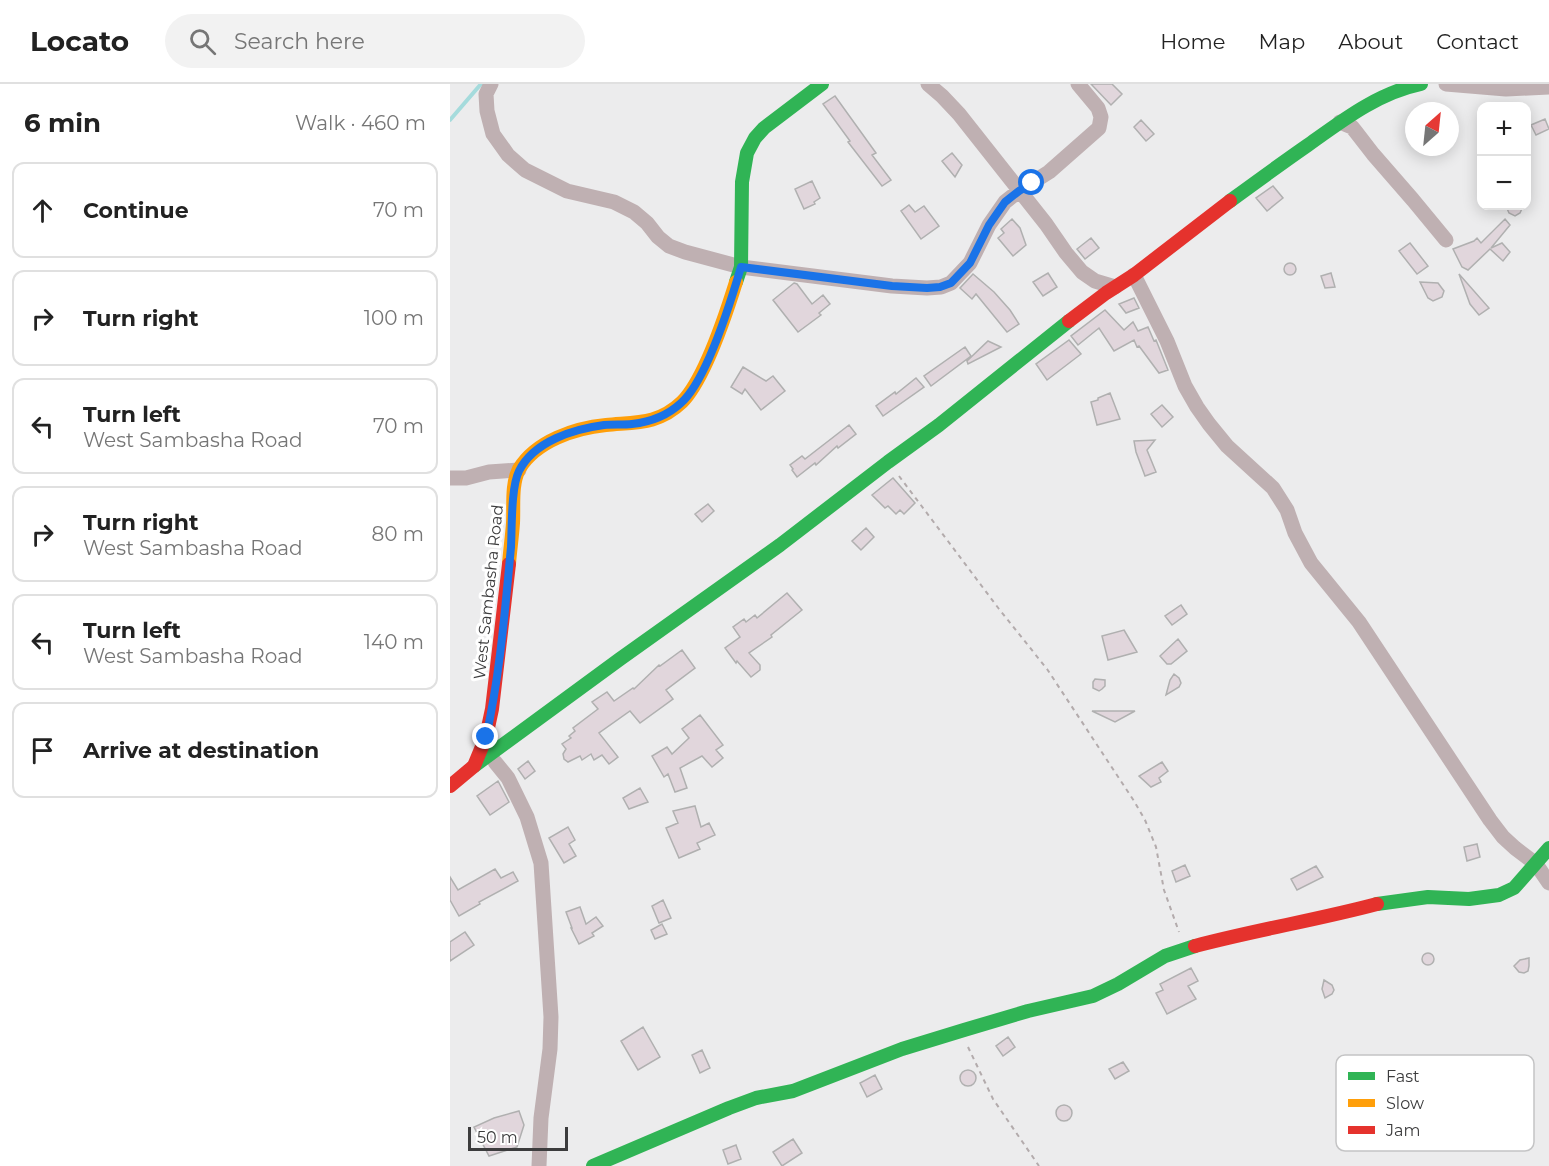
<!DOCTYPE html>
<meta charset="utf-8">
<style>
:root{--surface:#fff;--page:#f2f2f2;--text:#222;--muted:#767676;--line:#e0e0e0}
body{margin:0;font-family:Montserrat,sans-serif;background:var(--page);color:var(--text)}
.controls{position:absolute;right:18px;top:18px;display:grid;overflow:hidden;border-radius:12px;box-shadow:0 3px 15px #0003}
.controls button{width:54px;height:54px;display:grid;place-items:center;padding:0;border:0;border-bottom:2px solid var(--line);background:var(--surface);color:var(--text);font:30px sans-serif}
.compass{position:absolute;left:955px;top:18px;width:54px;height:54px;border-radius:50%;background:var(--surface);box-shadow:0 3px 15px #0003;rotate:27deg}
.scale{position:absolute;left:18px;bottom:15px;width:100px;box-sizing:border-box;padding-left:6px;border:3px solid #3c3c3d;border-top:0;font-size:16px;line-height:21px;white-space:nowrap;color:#3c3c3d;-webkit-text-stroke:4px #fff;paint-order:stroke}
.stop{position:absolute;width:18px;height:18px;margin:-14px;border:4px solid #1a73e8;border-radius:50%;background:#fff}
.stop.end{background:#1a73e8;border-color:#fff;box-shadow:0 2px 6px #0008}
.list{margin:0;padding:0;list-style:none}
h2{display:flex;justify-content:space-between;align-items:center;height:78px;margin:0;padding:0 24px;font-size:26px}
h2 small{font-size:20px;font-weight:400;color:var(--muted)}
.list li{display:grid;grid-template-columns:39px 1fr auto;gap:18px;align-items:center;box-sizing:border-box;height:96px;margin:0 12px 12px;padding:0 12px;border:2px solid var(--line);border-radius:12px}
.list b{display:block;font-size:22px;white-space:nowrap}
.list p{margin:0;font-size:20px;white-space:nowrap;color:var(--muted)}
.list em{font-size:20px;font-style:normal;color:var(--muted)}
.icon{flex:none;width:33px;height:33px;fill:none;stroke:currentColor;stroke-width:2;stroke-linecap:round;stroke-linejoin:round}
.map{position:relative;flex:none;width:1099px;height:1082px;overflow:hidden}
header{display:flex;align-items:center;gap:36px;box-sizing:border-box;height:84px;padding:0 30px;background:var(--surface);border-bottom:2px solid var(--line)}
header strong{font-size:28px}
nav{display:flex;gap:33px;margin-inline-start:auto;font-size:21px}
.search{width:420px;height:54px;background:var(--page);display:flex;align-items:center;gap:15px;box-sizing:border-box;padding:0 21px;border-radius:33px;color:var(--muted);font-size:22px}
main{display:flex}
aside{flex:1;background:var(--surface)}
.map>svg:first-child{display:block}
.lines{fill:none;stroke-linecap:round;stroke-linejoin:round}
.stream{stroke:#a5dbdc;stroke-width:4}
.building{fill:#e1d6dc;stroke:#b0b0b0;stroke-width:1.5}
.path{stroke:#b3abac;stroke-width:2;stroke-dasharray:4.5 4.5;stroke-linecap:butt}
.street{stroke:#bfb0b2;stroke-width:15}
.fast{stroke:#30b455;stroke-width:14}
.slow{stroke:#ff9f0a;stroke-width:14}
.jam{stroke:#e5322d;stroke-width:14}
.route{stroke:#1a73e8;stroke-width:8}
.labels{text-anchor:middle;stroke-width:6;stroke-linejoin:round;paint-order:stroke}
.street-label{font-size:16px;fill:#3c3c3d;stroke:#fff}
.key{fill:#fff;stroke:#c4c4c5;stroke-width:1.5}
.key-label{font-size:16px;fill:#3c3c3d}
</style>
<header>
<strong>Locato</strong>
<div class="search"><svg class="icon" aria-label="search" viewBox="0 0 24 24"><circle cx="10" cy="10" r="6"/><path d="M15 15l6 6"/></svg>Search here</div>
<nav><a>Home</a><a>Map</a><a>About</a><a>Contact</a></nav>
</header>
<main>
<aside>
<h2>6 min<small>Walk · 460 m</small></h2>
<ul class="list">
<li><svg class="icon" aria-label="ahead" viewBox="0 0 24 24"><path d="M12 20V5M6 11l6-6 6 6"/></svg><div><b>Continue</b></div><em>70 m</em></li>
<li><svg class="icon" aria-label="right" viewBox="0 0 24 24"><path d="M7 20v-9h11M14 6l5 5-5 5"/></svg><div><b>Turn right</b></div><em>100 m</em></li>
<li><svg class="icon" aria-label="left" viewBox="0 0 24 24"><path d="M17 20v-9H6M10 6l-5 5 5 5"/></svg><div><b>Turn left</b><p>West Sambasha Road</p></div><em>70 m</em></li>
<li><svg class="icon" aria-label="right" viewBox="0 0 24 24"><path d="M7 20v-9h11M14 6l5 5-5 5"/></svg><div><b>Turn right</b><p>West Sambasha Road</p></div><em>80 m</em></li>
<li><svg class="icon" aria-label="left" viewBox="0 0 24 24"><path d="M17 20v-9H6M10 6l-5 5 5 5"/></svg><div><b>Turn left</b><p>West Sambasha Road</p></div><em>140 m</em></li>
<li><svg class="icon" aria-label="arrive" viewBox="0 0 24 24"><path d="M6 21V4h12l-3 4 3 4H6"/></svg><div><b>Arrive at destination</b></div></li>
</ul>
</aside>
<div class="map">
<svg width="1099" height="1082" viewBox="0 0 1099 1082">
<rect width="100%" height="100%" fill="#ececed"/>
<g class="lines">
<!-- stream -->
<path class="stream" d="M0,36l31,-36"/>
</g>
<!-- building -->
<path class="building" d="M641,0h21l10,10 -11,11z
M385,12l41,57 -4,2 19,25 -9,6 -34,-44 2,-1 -27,-37z
M1095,35l4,10 -13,6 -5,-10z
M691,36l13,14 -8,7 -12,-14z
M502,69l10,12 -7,12 -13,-16z
M362,97l8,17 -6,4 1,2 -11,5 -9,-20z
M823,102l10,12 -16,13 -11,-13z
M459,121l6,7 9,-6 15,20 -18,13 -20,-28z
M1056,122h17l-3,7 -5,3 -6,-3z
M562,135l8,9 6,17 -13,11 -15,-18 6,-5 -3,-4z
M1055,135l5,6 -19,23 11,-5 8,9 -7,9 -13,-12 -22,21 -6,-3 -9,-18 21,-8 3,-3 4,5z
M641,154l8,10 -14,11 -8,-10z
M960,159l18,23 -11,8 -18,-23z
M834 185a6 6 0 1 1 12 0a6 6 0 1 1-12 0Z
M598,189l9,14 -14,9 -10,-14z
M881,189l4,14 -10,1 -4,-12z
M523,190l21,18 16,18 9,14 -12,8 -31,-38 -4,5 -12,-11z
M1009,190l30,34 -10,7 -9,-11z
M970,198l18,1 6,8 -2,6 -9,4 -5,-3z
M344,199l3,1 15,20 11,-9 7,9 -11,9 2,2 -23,17 -25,-32z
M684,214l5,10 -13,5 -7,-9z
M655,226l19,20 9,-8 5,9 10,-4 6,14 2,-1 12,30 -9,3 -20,-27 -2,1 -3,-7 -20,11 -15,-23 -21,17 -7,-9z
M619,256l12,14 -34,26 -11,-16z
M538,257l13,6 -33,17 -1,-3z
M515,263l6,9 -40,30 -7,-10z
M293,283l23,14 7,-5 12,15 -24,19 -16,-21 -3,5 -11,-7z
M466,294l8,9 -41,29 -7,-10 19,-14 1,2z
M660,309l10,26 -23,6 -6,-23 7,-2v-2z
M712,321l11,12 -11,10 -11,-13z
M399,341l7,9 -18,14 -1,-2 -21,19 -1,-2 -18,14 -5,-7 1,-1 -3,-4 12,-9 3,3z
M705,356l-8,10 9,22 -11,4 -9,-24 -2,-11z
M443,394l22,25 -11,11 -4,-4 -4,4 -8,-8 -3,2 -13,-13z
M258,420l6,7 -12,11 -7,-8z
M416,444l8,9 -13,13 -9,-9z
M337,509l15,17 -31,25 1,2 -23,16 11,12v5l-9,7 -14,-16 -1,2 -11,-15 15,-11 -7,-10 11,-8 2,3 9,-7 2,3z
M731,521l6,9 -15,11 -7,-9z
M674,546l13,22 -29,8 -6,-24z
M728,555l9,12 -16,13h-4l-7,-8z
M232,566l13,18 -29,22 7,9 -33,24 -10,-12 -31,22 19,24 -9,7 -7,-9 -8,5 -3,-6 -9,6 -2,-4 -12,6 -4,-3 -1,-5 3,-5 -4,-5 9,-6 -2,-2 6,-5 -2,-3 25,-19 -6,-7 15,-10 7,9 19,-13 1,1 25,-24 1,1z
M724,590l5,4 2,5 -2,4 -13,8 4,-15z
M645,595l10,1v6l-3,3 -3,2 -6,-3v-6z
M642,627h43l-20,11z
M250,631l23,30 -7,5 7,8 -11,9 -10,-11 -22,12 7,20 -12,4 -7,-18 -4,3 -12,-21 15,-9 5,7 17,-16 -7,-9z
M78,677l7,10 -10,8 -7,-10z
M712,678l6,9 -9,7 2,4 -10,5 -12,-11z
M48,697l11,21 -19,13 -13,-19z
M190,704l8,14 -19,7 -6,-11z
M245,722l6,21 8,-4 6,12 -18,8 3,6 -21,9 -13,-30 12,-5 -5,-12z
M118,743l7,13 -6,4 7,12 -12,7 -15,-25z
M1027,760l3,13 -13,4 -3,-14z
M735,781l5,11 -14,6 -4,-11z
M866,782l7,11 -26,13 -6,-11z
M45,785l6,9 12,-6 5,9 -39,21 1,2 -21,12 -9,-16v-23l8,13z
M213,816l8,18 -12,5 -7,-17z
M130,823l6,17 10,-7 7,9 -11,7 2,3 -15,8 -8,-16h1l-6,-16z
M212,840l5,10 -12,5 -4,-9z
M15,848l9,13 -24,16v-19z
M972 875a6 6 0 1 1 12 0a6 6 0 1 1-12 0Z
M1079,874v8l-1,5 -4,2 -5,-1 -5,-6 6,-6z
M741,884l7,13 -10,5 8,13 -29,15 -11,-21 7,-3 -3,-6z
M874,896l8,5 2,5 -2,4 -7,4 -3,-9z
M193,943l17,30 -22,13 -17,-29z
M558,953l7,10 -12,9 -7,-10z
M252,966l8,18 -10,5 -8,-18z
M673,978l6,9 -14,8 -6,-10z
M510 994a8 8 0 1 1 16 0a8 8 0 1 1-16 0Z
M425,991l7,14 -15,8 -7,-14z
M606 1029a8 8 0 1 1 16 0a8 8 0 1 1-16 0Z
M69,1027l5,14 -7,22 -28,9 -15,-29 20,-9z
M343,1055l9,14 -20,13 -9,-14z
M286,1061l5,14 -13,5 -5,-14z"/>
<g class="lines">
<!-- path -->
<path class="path" d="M449,392l100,133 48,60 87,132 11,19 11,27 8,43 15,42
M518,963l25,52 46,67"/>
<!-- street -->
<path class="street" d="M41,0l-5,10 1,17 6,23 15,21 17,15 42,21 47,11 20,10 13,11 11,14 11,9 16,6 56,15 151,19 35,2 14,-1 10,-4 19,-20 19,-38 16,-23 14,-11 30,-19 50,-44 2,-11 -3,-9 -20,-24
M478,0l14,12 17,18 87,110 20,29 16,19 13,9 20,6
M996,0l60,5 43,-2
M890,38l12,5 4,5 17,22 40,46 33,40
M684,191l33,66 18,45 12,21 12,17 18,22 46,42 14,22 8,23 16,30 48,59 131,198 13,17 12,11 21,16 13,19
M0,394h16l23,-6 30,-2
M45,678l13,16 19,39 14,46 10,154 -1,32 -9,69 -2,48"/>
<!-- fast -->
<path class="fast" d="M780,117c26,-19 52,-38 78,-56 35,-25 70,-52 113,-61
M286,198l5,-15 1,-85 5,-29 8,-15 9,-10 58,-44
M24,682l146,-107 160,-114 108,-83 51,-37 130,-104
M927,820l51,-7 41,2 30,-4 15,-7 35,-40
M143,1082l136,-58 27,-10 37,-7 109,-42 62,-19 64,-19 65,-15 25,-12 47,-28 30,-10"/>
<!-- slow -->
<path class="slow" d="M59,480c1,-13 3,-27 4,-41 1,-17 -2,-38 6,-54 17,-28 56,-41 87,-44 29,-3 52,0 76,-23 23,-23 44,-88 54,-120"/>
<!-- jam -->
<path class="jam" d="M619,237l37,-28 28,-18 96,-74
M0,702l24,-20 12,-29 6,-28 17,-145
M745,862c60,-16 122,-26 182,-42"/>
</g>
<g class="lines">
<!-- route -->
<path class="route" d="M36,653c14,-62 19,-127 25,-190 1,-20 0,-60 8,-76 15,-30 55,-42 85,-46 9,-1 19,0 28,-1 18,-2 35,-8 49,-21 26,-23 50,-102 60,-136l151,19 35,2 13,-1 11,-4 19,-20 19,-38 16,-23 14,-11 13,-8"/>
</g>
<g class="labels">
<!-- street labels -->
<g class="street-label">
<text transform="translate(38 508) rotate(-84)" y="6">West Sambasha Road</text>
</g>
</g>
<!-- legend -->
<rect x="886" y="971" width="198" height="96" rx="9" class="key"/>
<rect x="898" y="988" width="27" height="8" fill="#30b455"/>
<rect x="898" y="1015" width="27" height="8" fill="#ff9f0a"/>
<rect x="898" y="1042" width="27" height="8" fill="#e5322d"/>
<g class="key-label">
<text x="936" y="998">Fast</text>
<text x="936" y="1025">Slow</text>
<text x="936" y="1052">Jam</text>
</g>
</svg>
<div class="controls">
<button>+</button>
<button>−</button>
</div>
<svg class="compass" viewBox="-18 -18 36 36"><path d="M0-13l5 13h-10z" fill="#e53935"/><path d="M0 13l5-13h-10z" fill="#767676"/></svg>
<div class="scale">50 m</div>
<div class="stop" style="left:582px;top:99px"></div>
<div class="stop end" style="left:36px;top:653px"></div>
</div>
</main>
